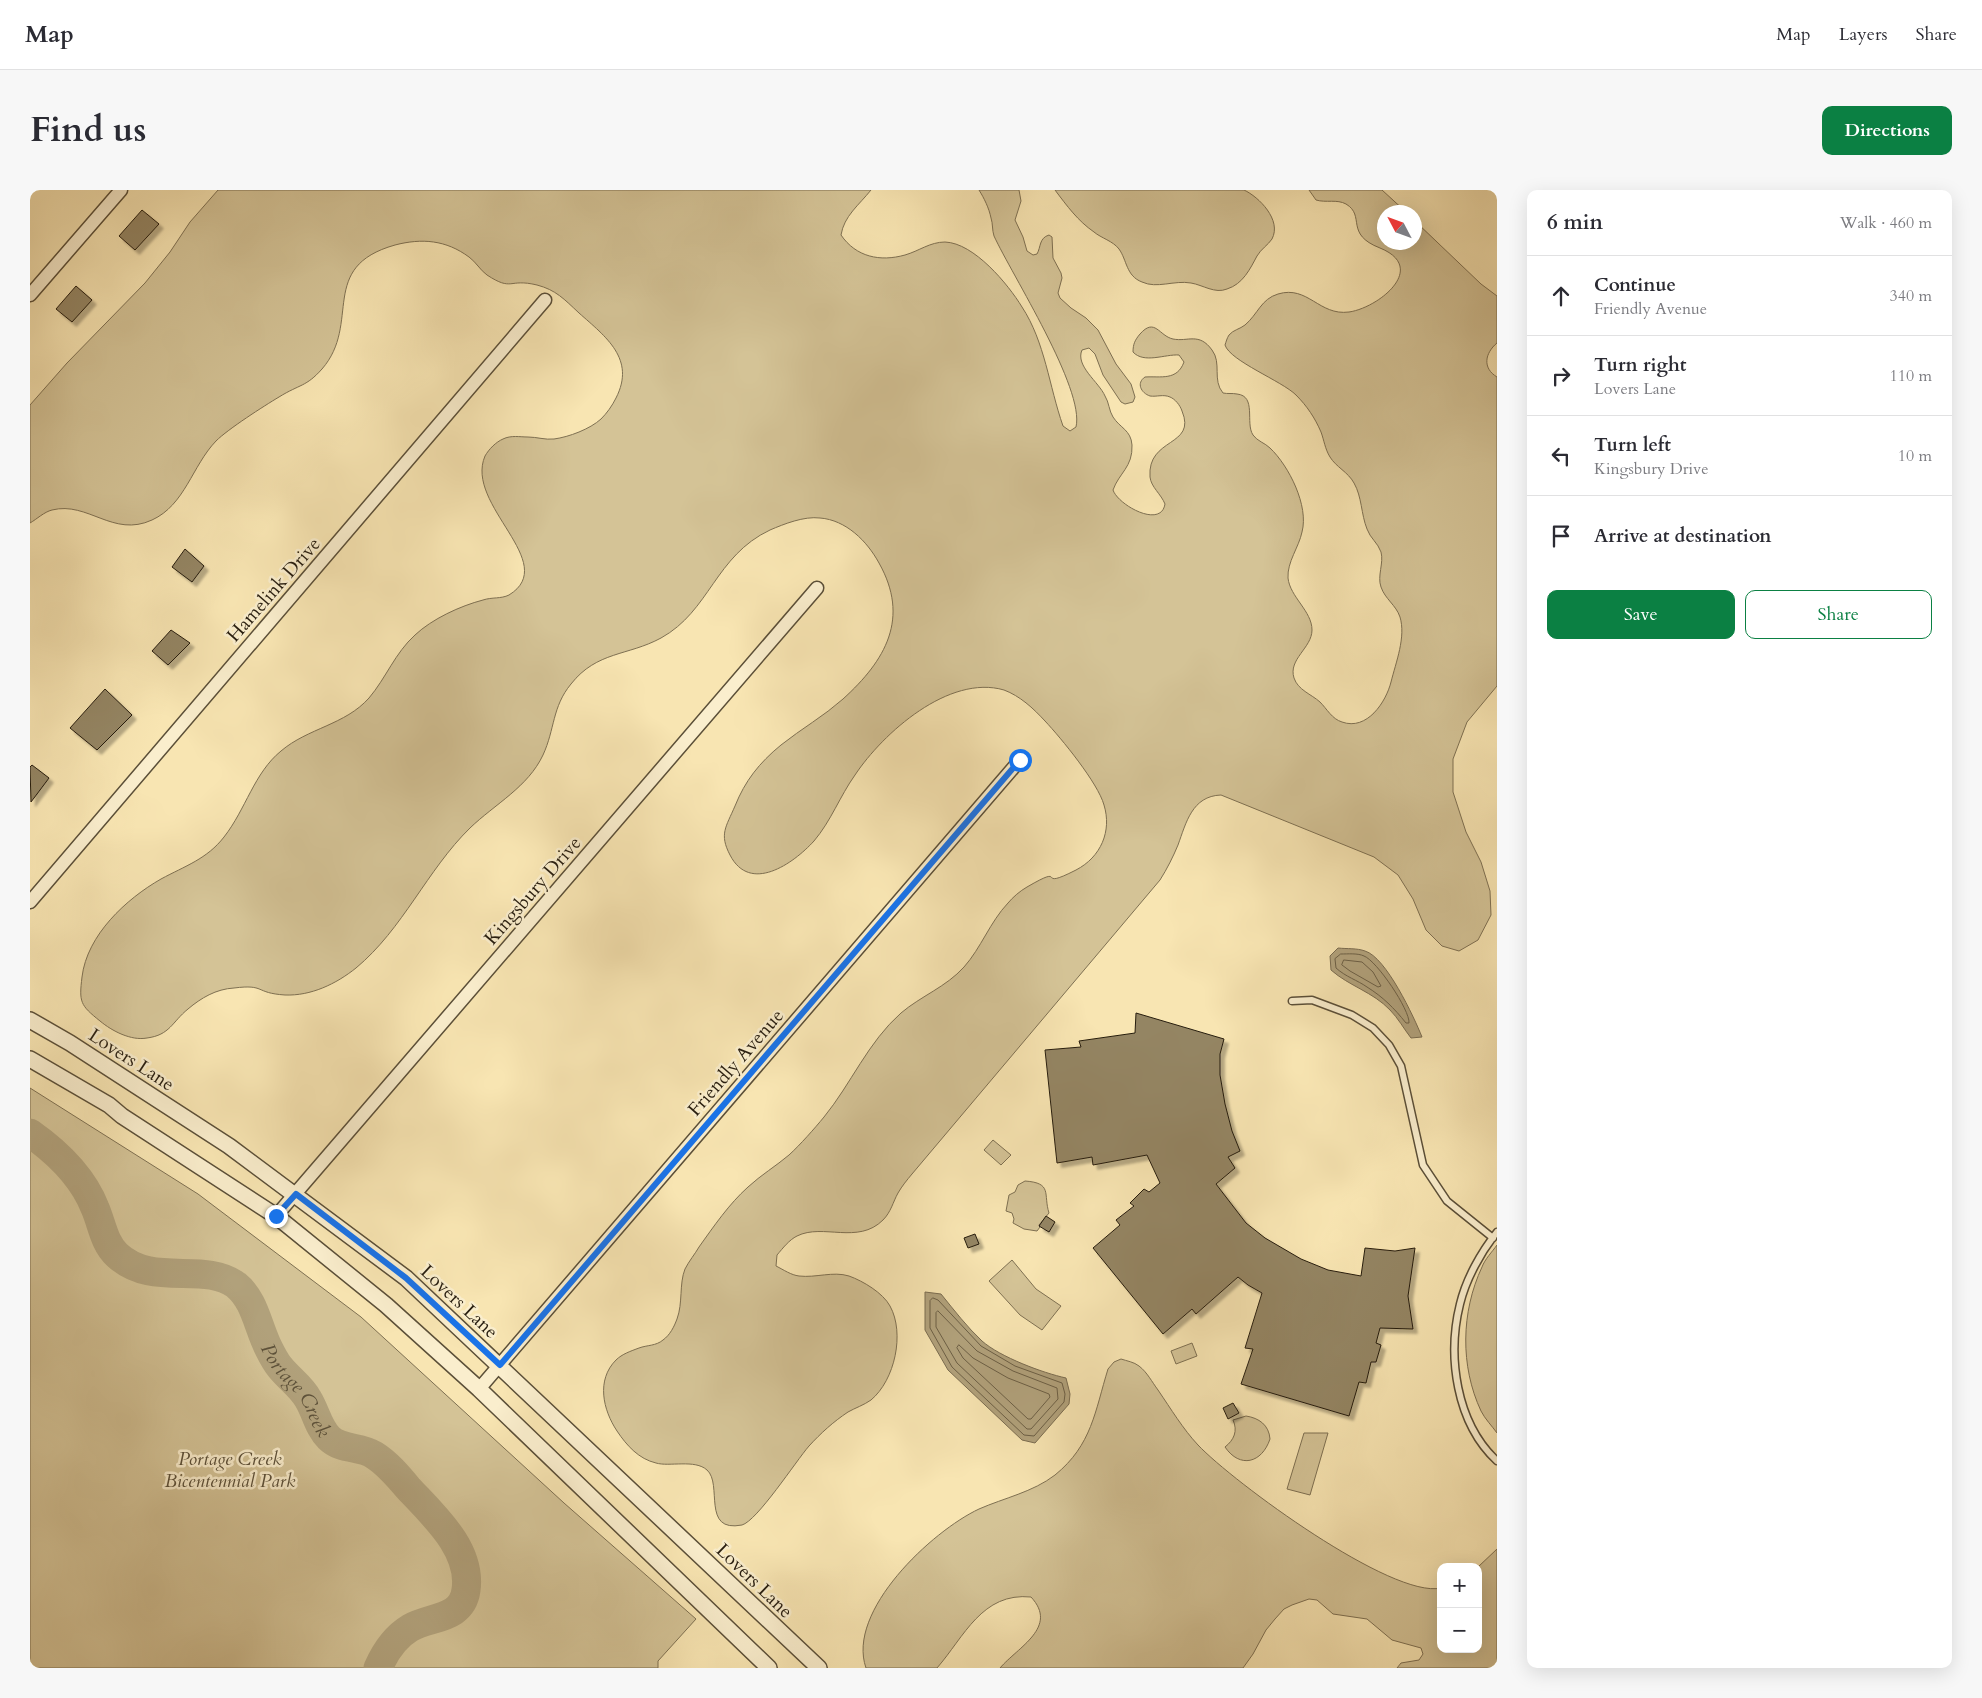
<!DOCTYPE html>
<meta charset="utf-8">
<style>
:root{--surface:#fff;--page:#f7f7f7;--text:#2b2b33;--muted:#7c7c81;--line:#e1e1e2;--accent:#0b8043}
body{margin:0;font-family:Cardo,serif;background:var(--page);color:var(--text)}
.controls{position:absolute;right:15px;bottom:15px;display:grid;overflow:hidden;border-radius:10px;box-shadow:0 5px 20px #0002}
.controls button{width:45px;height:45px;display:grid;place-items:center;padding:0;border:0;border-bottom:1px solid var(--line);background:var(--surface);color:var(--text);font:25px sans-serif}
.compass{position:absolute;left:1347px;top:15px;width:45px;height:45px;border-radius:50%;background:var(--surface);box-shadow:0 5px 20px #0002;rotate:311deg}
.stop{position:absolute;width:15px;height:15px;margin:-11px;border:4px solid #1a73e8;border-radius:50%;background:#fff}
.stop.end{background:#1a73e8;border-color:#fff;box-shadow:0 1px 5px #0008}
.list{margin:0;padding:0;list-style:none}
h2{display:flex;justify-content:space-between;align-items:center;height:65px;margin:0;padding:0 20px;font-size:21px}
h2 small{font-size:16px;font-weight:400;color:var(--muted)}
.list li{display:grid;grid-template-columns:32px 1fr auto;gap:15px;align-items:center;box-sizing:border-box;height:80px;padding:0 20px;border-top:1px solid var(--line)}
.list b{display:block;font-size:19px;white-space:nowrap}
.list p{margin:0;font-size:16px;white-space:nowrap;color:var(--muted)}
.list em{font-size:16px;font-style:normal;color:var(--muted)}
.actions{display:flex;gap:10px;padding:15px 20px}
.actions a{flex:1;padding:11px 0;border:1px solid var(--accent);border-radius:10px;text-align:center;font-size:18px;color:var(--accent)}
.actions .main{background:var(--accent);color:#fff}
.icon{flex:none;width:28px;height:28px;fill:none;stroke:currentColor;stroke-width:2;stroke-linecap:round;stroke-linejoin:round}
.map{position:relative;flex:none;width:1467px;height:1478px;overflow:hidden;border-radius:10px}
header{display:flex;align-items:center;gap:30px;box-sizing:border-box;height:70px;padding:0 25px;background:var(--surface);border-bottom:1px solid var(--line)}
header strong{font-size:24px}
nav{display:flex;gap:28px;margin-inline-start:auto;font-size:18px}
.intro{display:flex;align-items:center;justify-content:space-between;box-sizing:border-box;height:120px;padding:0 30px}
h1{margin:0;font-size:35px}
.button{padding:12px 22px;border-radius:10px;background:var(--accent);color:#fff;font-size:18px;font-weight:700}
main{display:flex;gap:30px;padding:0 30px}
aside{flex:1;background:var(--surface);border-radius:10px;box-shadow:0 5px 20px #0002}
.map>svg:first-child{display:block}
.green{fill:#d4c396;stroke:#7e7052}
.water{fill:#b1a17b;stroke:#7a6c50}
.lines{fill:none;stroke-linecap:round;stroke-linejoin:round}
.shore{stroke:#6c5f45;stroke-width:1}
.river{stroke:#b1a17b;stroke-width:29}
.building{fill:#948564;stroke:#271d0f;filter:url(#shadow)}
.service-casing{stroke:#5b4f38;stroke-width:9}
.minor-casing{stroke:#5b4f38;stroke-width:15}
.tertiary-casing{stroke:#5b4f38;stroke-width:18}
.service{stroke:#faeecd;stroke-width:6}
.minor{stroke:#faeecd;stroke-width:12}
.tertiary{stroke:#faeecd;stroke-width:15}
.route{stroke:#1a73e8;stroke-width:6}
.labels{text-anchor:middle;stroke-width:5;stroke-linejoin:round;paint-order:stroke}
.street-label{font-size:19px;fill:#271d0f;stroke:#faeecd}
.park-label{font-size:19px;font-style:italic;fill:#5b4f38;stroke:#faeecd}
.water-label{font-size:20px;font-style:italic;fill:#5e523a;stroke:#faeecd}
</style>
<header>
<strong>Map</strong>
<nav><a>Map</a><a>Layers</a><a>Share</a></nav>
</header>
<div class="intro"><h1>Find us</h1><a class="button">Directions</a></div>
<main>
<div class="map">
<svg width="1467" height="1478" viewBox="0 0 1467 1478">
<defs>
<filter id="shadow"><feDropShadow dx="4.5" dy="4.5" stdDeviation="1" flood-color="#0004"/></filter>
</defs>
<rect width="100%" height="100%" fill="#f8e5b2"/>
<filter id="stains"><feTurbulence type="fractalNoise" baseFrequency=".004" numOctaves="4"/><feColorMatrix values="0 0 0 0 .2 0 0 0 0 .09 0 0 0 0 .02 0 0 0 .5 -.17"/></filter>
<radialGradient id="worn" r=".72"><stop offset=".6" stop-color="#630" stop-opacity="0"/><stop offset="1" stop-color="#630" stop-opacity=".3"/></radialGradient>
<!-- green -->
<path class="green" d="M188,0h653c-12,15 -27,26 -30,45 15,22 39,27 64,20 14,-4 25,-13 40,-13 29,1 63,42 77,65 23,35 27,79 41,119l7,5 6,-4c9,-38 -64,-152 -82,-191 -2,-6 -1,-12 -3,-18 -2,-10 -7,-20 -12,-28h40l2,11 -6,19 8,17 4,14 6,4 4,-1c4,-7 2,-16 12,-19l3,2 1,21 8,15 1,5 -4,15 2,5 11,10 15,10 12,12 18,34 15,20 4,13 -2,5 -8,2 -4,-2 -18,-27 -8,-21 -6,-6 -7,2c-7,16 17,32 23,46 4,6 4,15 8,21 7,11 18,13 19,28 1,22 -13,28 -19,45 5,15 48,39 52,14 -4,-10 -14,-17 -15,-27 -3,-40 47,-30 32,-66 -2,-6 -7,-12 -12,-14 -7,-3 -13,0 -20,-1 -9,-3 -14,-13 -5,-19 16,-1 32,4 39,-15l-5,-7c-14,-1 -35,9 -46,-3 0,-8 2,-12 7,-18 15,-17 19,2 33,5 15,3 26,-7 39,11 10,13 0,30 11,43 5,1 9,0 14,1 20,2 8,29 16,41 4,6 12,8 17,13 19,18 39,58 32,84 -3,15 -15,30 -14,46 2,19 24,33 24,52 0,18 -24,29 -18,48 4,12 17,16 26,24 7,7 12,17 22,20 25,9 44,-20 49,-40 5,-20 15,-45 9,-65 -4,-12 -15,-18 -19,-30 -4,-11 3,-24 0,-35 -3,-9 -11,-14 -14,-23 -6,-15 -5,-32 -13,-46 -6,-11 -18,-16 -24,-26 -5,-8 -6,-17 -9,-25 -6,-14 -14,-26 -25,-37 -14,-14 -66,-34 -71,-50 1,-3 2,-7 4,-10 4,-5 11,-6 16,-10 13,-11 16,-26 33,-31 30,-9 41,22 71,18 29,-4 80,-44 31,-64 -36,-14 -14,-32 -34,-44 -9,-5 -20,-1 -30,-4l-7,-10h73l24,22h-22v30h30l1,-21 66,63 16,12v47c-12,10 -15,25 0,34v309l-30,36 -14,37v33l13,40 15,30 9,29 1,24 -13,25 -19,11 -17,-5 -16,-16 -13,-31 -15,-24 -24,-18 -153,-62c-29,1 -35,28 -43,50 -5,12 -11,24 -18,35l-248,294c-5,6 -10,12 -14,19 -5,9 -7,19 -15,27 -25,25 -60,3 -86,16 -8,4 -14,12 -20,19l-1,11c8,4 15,9 23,10 17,2 34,-5 50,0 14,5 34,17 41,30 15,27 5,74 -19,94 -7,5 -16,8 -23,12 -15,10 -27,21 -39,34 -13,15 -52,75 -67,79 -41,8 -19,-41 -35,-55 -12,-11 -38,-3 -51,-7 -17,-4 -29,-17 -39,-32 -14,-21 -21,-51 -1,-71 6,-6 15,-9 23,-12 8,-3 17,-2 24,-8 7,-5 11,-13 14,-21 6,-16 2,-35 8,-50 4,-8 10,-15 14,-22 15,-21 30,-43 49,-60 13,-12 28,-21 41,-32 11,-10 26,-27 35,-38 27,-33 44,-75 77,-104 20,-17 45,-26 63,-46 17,-19 26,-45 44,-64 5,-6 12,-12 19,-16 43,-25 6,5 49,-17 25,-13 36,-39 28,-65 -6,-22 -43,-67 -59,-84 -12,-13 -25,-25 -41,-31 -55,-16 -121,43 -149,85 -15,21 -24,46 -41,66 -21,23 -64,53 -84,14 -11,-21 -4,-28 5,-49 10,-25 24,-43 46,-61 20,-16 43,-29 62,-46 43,-39 67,-81 36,-136 -12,-22 -33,-43 -59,-45 -16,-2 -36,6 -50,12 -55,26 -60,81 -109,108 -33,18 -64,13 -90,46 -19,23 -16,45 -28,71 -15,32 -48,49 -73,73 -43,42 -67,101 -114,140 -20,16 -45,28 -71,27 -31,-2 -19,-11 -51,-7 -18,1 -33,10 -46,21 -16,13 -18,26 -41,29 -16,3 -35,-7 -47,-17 -20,-16 -21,-19 -18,-44 5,-42 44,-78 79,-98 24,-13 46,-20 63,-42 22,-28 30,-64 57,-86 27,-23 64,-26 88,-53 17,-20 26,-45 46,-63 17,-16 45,-29 68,-35 9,-3 18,-1 26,-5 52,-32 -45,-90 -24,-139 4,-7 11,-14 18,-17 8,-4 17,-2 25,-2 9,0 17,3 26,2 15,-2 36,-10 47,-20 6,-6 11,-13 15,-21 20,-39 -10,-61 -37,-85 -15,-14 -23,-23 -42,-28 -29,-7 -24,7 -50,-10 -7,-5 -11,-13 -18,-18 -23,-17 -47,-19 -74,-12 -78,22 -33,78 -73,124 -16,18 -22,15 -43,28 -15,9 -51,32 -63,44 -24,25 -31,64 -64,79 -39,18 -64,-19 -100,-10 -8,2 -15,9 -22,13v-118l37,-42 78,-80 25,-31 20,-30z
M1025,0h189c15,7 38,30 28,49 -4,6 -11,10 -15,17 -7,13 -14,28 -30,33 -12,5 -24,-4 -36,-6 -17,-3 -34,6 -49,-1 -16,-6 -15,-22 -23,-33 -6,-8 -18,-11 -25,-17 -16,-11 -27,-26 -39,-42z
M0,898l168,106 163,123 203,186 132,116 -38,42v7h-628z
M963,950l18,15 -10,10 -17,-15z
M995,991c28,2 18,13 24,32l-10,12 1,2 -3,4 -13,-2 -11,-6 1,-4 -2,-6 -6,-2 3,-16 6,-3 3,-7z
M1467,1055v188c-5,-7 -12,-14 -16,-22 -21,-45 -20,-99 1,-144 3,-8 10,-15 15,-22z
M982,1070l24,29 25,17 -19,24 -22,-15 -31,-34z
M1162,1153l5,13 -21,8 -5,-13z
M1091,1169c6,2 13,3 18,7 8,6 13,16 19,24 13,19 25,39 40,55 35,37 194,154 243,143v61h37v-82l19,-18v119h-100l4,-5 18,-3 4,-6 -2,-6 -29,-8 -25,-21 -34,-5 -16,-14 -8,-1 -17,6 -8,4 -9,10 -9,11 -13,24 -10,14h-243c18,-21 59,-41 31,-71 -49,-5 -67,40 -94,71h-71c-20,-57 66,-137 113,-159 25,-11 54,-17 76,-34 37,-30 40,-64 53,-106l6,-7z
M1216,1226c13,2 23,9 24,23 -8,24 -30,30 -45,8 9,-7 13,-16 8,-27z
M1274,1243h24l-18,62 -23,-6z"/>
<!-- water -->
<path class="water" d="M1308,758c9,1 19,0 27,3 21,6 49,66 57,86l-11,1c-7,-9 -13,-20 -21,-28 -17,-18 -41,-24 -59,-40l-1,-14z
M895,1102l16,2c13,16 26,33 41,47 18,16 61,32 84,37l4,16 -1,10 -34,39 -13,-3 -74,-70 -23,-40z"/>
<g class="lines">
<!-- shore -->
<path class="shore" d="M1311,764c7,0 17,-1 23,2 13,5 46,54 45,67h-3c-12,-15 -23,-26 -39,-36 -10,-7 -21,-10 -31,-19l-1,-9z
M1314,770l18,2 11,10 8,14 -3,1 -28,-16 -8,-6z
M903,1108l5,2 43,46 34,20 47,17 3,11 -1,8 -30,34 -10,-1 -72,-68 -22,-39v-27z
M908,1121l39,40 36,20 44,17 1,11 -27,30h-4l-70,-66 -21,-36v-14z
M929,1155l14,13 35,20 41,16 1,3 -19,22h-3l-65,-61 -6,-10z"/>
<!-- river -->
<path class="river" id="s1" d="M0,943c27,19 53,44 65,75 7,16 9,35 22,47 35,33 87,6 119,30 19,15 22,43 33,64 3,6 6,12 10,17 9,12 22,20 29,33 8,13 10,28 21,39 12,12 31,8 45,17 13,8 24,21 34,33 25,27 64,61 58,102 -4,30 -35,26 -56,38 -15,9 -25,24 -32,40"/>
</g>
<!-- building -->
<path class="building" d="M112,20l17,14 -24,26 -16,-14z
M46,96l16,14 -20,22 -16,-13z
M155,359l19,17 -12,16 -20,-15z
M141,440l19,13 -22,22 -16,-14z
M75,499l27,26 -35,35 -27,-22z
M2,575l17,13 -18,24 -1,-35z
M1106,823l88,26 -4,15v21l5,29 7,27 8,20 -12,6 7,11 -19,16 30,39 19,15 36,21 27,11 33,6 4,-28 30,3 20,-3 -7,48 5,33 -33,-1 -4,15 5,2 -5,17h-5l-5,21 -7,-1 -10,34 -108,-32 12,-35 -8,-1 17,-55 -14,-8 -10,-8 -42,37 -4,-5 -29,25 -70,-86 27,-23 -4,-5 18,-14 -4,-3 14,-14 5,3 11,-9 -13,-28 -54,10 -1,-8 -35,6 -12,-113 36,-3 -2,-6 56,-8z
M1016,1026l9,6 -6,10 -10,-6z
M945,1044l4,10 -11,4 -4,-10z
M1203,1213l6,10 -11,6 -5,-11z"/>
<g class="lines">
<defs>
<path id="service" d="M1262,811l20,-1 40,15 21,13 16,17 12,21 22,99 24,36 46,37
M1467,1042c-16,20 -31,47 -37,72 -13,52 -4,119 37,157"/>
<path id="minor" d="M0,105l91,-105
M0,712l515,-602
M246,1026l541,-628
M449,1199l541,-629"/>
<path id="tertiary" d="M0,830l40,23 159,103 177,132 413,390
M0,869l79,46 13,11 154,100 110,89 93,84 290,279"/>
</defs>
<!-- service casing -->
<use href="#service" class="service-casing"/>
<!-- minor casing -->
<use href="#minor" class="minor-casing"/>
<!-- tertiary casing -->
<use href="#tertiary" class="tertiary-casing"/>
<!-- service -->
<use href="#service" class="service"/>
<!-- minor -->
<use href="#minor" class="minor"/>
<!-- tertiary -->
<use href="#tertiary" class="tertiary"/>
</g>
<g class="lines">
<!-- route -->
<path class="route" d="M246,1026l20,-22 110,84 94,87 520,-605"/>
</g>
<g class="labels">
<!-- street labels -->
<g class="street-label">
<text transform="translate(243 399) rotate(-49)" y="7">Hamelink Drive</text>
<text transform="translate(502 700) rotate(-49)" y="7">Kingsbury Drive</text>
<text transform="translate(102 869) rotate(33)" y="7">Lovers Lane</text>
<text transform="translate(705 872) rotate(-49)" y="7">Friendly Avenue</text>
<text transform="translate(430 1111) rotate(43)" y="7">Lovers Lane</text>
<text transform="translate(725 1390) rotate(44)" y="7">Lovers Lane</text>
</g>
<!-- park labels -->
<g class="park-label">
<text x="200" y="1275">Portage Creek<tspan x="200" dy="22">Bicentennial Park</tspan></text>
</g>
<!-- water labels -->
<g class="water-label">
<text dy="7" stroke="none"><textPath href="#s1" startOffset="401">Portage Creek</textPath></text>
</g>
</g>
<rect width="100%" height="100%" filter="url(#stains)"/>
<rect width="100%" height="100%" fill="url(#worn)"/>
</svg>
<div class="controls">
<button>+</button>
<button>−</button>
</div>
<svg class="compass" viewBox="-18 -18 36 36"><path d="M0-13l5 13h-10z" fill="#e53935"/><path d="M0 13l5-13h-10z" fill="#7c7c81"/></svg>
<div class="stop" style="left:990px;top:570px"></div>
<div class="stop end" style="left:246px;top:1026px"></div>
</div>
<aside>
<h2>6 min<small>Walk · 460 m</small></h2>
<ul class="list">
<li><svg class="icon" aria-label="ahead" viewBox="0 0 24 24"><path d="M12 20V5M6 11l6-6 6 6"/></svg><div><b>Continue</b><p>Friendly Avenue</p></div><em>340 m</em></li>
<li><svg class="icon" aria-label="right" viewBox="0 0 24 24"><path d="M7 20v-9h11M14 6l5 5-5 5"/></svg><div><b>Turn right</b><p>Lovers Lane</p></div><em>110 m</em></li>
<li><svg class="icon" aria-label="left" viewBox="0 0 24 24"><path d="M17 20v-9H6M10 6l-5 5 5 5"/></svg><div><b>Turn left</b><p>Kingsbury Drive</p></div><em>10 m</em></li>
<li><svg class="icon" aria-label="arrive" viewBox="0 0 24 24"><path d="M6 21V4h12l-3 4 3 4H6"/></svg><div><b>Arrive at destination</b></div></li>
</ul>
<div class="actions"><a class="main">Save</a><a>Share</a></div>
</aside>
</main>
